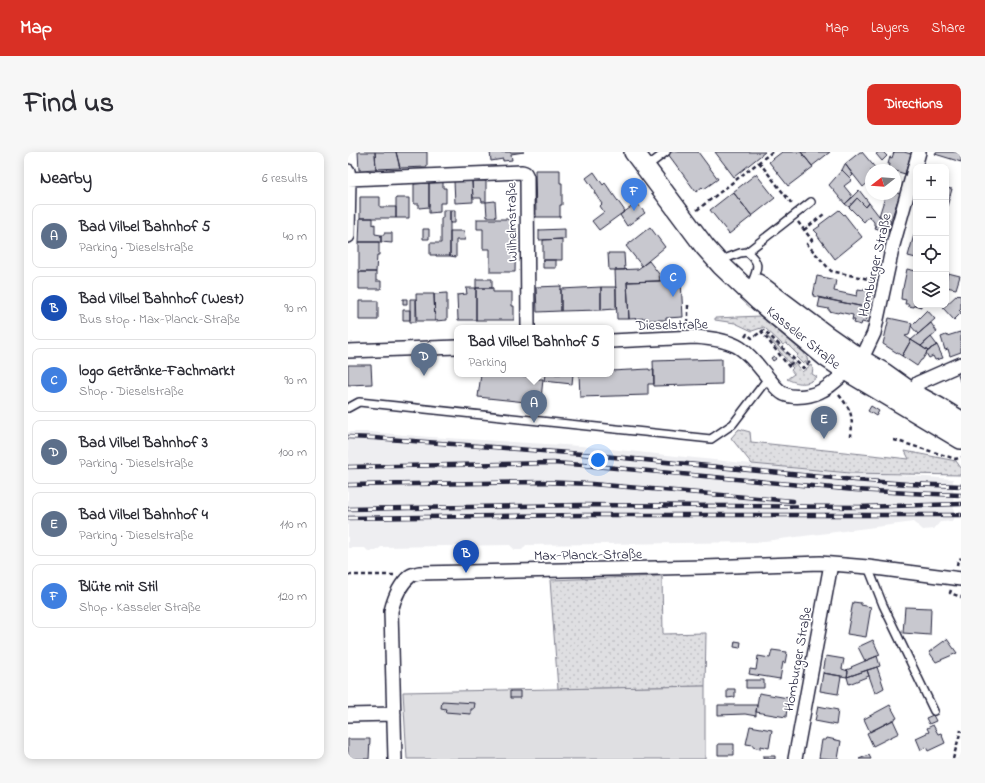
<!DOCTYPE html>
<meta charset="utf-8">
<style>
:root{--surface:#fff;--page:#f7f7f7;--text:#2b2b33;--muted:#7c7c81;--line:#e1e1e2;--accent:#d93025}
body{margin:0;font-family:"Indie Flower",sans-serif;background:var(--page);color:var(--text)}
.controls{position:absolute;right:12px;top:12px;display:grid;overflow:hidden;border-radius:8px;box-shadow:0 2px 10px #0003}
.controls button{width:36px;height:36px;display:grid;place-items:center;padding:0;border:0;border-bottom:1px solid var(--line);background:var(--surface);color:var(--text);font:20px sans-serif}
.compass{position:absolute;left:517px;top:12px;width:36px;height:36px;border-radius:50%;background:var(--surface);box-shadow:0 2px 10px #0003;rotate:253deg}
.you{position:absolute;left:250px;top:308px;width:14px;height:14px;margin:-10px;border:3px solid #fff;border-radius:50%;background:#1a73e8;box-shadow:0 0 0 6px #1a73e833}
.badge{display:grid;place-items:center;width:26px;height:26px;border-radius:50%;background:var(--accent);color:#fff;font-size:13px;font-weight:700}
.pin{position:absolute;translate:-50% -33px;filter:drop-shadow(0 1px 2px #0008)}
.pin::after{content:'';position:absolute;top:21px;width:14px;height:12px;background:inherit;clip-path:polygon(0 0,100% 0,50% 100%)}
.popup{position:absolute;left:106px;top:173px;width:160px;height:52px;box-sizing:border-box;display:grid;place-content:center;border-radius:8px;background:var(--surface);filter:drop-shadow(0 1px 3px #0005);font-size:13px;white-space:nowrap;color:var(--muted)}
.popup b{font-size:15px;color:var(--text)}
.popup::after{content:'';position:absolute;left:50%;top:100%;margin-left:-8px;border:8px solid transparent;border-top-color:var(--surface)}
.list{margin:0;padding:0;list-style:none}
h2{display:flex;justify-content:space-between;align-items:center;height:52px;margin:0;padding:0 16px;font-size:17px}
h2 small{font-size:13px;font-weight:400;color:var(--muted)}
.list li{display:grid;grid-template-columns:26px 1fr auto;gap:12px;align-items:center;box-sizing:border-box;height:64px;margin:0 8px 8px;padding:0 8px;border:1px solid var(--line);border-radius:8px}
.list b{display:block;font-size:15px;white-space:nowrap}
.list p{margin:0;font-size:13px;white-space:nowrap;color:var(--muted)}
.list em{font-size:13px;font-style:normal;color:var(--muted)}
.icon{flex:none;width:22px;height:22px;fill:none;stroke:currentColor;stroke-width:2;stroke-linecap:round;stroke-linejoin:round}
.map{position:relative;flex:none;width:613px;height:607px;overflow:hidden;border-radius:8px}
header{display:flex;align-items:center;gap:24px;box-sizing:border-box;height:56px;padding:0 20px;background:var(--accent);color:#fff}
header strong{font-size:19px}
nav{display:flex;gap:22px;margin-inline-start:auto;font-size:14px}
.intro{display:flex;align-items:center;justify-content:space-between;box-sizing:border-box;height:96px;padding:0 24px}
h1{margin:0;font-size:28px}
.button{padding:10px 18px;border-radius:8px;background:var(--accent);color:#fff;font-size:14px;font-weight:700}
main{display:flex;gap:24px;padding:0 24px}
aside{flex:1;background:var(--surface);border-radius:8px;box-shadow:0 2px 10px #0003}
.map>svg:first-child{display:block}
.built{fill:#eeeef1}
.grass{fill:url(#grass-dots);stroke:#80808e}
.green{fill:#dfdfe2;stroke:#80808e}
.building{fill:#c8c8cf;stroke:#22223b}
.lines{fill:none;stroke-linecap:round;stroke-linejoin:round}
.lane-casing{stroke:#22223b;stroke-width:10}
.street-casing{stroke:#22223b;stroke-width:16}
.secondary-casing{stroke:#22223b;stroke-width:22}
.path{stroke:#22223b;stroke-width:2.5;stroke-dasharray:4 3;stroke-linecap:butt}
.lane{stroke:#fff;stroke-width:7}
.street{stroke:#fff;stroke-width:13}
.secondary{stroke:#fff;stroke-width:19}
.rail-casing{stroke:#22223b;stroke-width:4.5}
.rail{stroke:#fff;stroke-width:3;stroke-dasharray:9;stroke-linecap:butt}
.labels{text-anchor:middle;stroke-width:3.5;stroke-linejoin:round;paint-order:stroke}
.street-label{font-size:14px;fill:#22223b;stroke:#fff}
</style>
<header>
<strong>Map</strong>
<nav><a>Map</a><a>Layers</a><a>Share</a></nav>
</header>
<div class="intro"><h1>Find us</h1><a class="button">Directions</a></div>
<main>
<aside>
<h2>Nearby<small>6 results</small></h2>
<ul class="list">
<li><span class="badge" style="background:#5c6f8a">A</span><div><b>Bad Vilbel Bahnhof 5</b><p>Parking · Dieselstraße</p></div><em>40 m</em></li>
<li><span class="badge" style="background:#1a4fb4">B</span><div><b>Bad Vilbel Bahnhof (West)</b><p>Bus stop · Max-Planck-Straße</p></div><em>90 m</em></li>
<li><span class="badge" style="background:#3f7fe0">C</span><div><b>logo Getränke-Fachmarkt</b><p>Shop · Dieselstraße</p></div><em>90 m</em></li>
<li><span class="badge" style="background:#5c6f8a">D</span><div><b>Bad Vilbel Bahnhof 3</b><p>Parking · Dieselstraße</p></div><em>100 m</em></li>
<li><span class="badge" style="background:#5c6f8a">E</span><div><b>Bad Vilbel Bahnhof 4</b><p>Parking · Dieselstraße</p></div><em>110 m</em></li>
<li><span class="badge" style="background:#3f7fe0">F</span><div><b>Blüte mit Stil</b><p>Shop · Kasseler Straße</p></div><em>120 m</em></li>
</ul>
</aside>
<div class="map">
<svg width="613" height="607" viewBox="0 0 613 607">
<defs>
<pattern id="grass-dots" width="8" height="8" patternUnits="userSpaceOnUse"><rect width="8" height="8" fill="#dfdfe2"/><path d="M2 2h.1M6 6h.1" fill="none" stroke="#bfbfc3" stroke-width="1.8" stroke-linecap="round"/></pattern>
</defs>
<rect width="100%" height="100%" fill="#fff"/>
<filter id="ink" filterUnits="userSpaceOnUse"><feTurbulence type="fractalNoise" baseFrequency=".025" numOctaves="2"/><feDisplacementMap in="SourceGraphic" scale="8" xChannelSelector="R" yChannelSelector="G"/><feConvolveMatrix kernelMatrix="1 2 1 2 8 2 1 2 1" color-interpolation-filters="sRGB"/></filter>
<g filter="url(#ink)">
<!-- built -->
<path class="built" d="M0,280h22l59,5 152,9 171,18 98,9h20l83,6 1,42 -14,1 -6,7 -11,1 -9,-8 -157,20 -231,3 -4,5h-7l-5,-5 -129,2 -5,4h-8l-3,-3h-17z"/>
<!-- grass -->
<path class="grass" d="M412,164l44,37 4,7 -5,4 -7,-7 2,-2 -12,-12 -3,2 -19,-18 -12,4 -17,-8 -20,-3v-2z
M418,183l27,25 -4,3z
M447,211l7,9 9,-7 2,4 -1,5 5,3c-9,9 -20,7 -30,2l7,-5 -3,-4 2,-2 -2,-2z
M391,277l11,3 1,10 158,17 -4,-8 51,10 5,7v7l-111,-2 -98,-9 -21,-26z
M314,424l1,58 43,-1 -1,53 -147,3 -8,-109z"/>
<!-- green -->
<path class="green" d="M357,534v73h-298l-4,-67z"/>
<!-- building -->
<path class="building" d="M10,0h17l1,17 -17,1z
M27,0h21l4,16 -24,1z
M48,0h31v15l-27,1z
M142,0h34l-13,2 1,6 -9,1v-2l-12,2z
M324,0h26l20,27 -14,10 -2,-2 -6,5 -28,-38z
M367,0h50l-31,25z
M434,0h19l12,15 -25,19 -19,-24z
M453,0h29l-18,14z
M512,0h2l15,18h-6v10l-8,7 -18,-23z
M531,0h4l4,4 -5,5 -6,-7z
M546,0h10l7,2 -6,20 -16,-5 1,-5h-2l2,-7 2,1z
M588,0h25v10l-26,-8z
M497,12l8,11 -3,3 -8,-8z
M187,18h25v13h2v22h-2v12h-24z
M494,18l10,10 -8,6 9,11 -8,7 -16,-19z
M246,20l9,13 2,-2 20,28 -26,19 -7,-9 12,-9 -4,-6 2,-2 -8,-12 1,-1 -9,-13z
M408,22l19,24 -23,18 -19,-24z
M106,29h18l1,21 -18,1z
M124,29h14v21h-4l-1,-4h-8z
M95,30v6h3v15h-6v9l-11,1v-30z
M81,31v24l-10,1v-4h-5v-20z
M598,36l6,1 -6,21z
M511,38l10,13 -3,4 -9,-9 -8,9 -4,-3z
M385,40l19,24 -23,18 -19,-24z
M547,40l5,2 -9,26 -12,-4 7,-22h9z
M12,45h20v10h16v11h-36z
M48,46h13v20h-13z
M509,46l9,9 3,-4 10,13 12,4 -3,12 -13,-4 1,-2 -2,-1v-3l-5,-6 -5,6 -15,-15z
M147,49l1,16h-9l-1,-15z
M289,51l8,10 -18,13 -7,-11z
M95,58h7v46h-14v-1h-6v-12h11v-25h2z
M102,58h5v13h-5z
M491,58l5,5v-1l18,23 -27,22 -18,-24 1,-1 -4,-4 6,-4 -1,-1z
M12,66h13v7l2,-1v10l6,1v7h-22z
M129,67h34v8h5l-1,45h-25v-23h-7v-20h-6z
M302,75l15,20 -23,19 -16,-20z
M568,76v30l-8,-2z
M75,77h6v10h-6z
M217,77v10l-26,1v-10z
M102,79h14l1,9h-9v17l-6,-1z
M36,81h8v10l-11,-1v-7h3z
M214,87v21h-19v-20z
M11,90h20v13h-2l-1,17h-17z
M260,101h16l1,17h-16z
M195,108h13v8h-13z
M301,109l10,13 1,7 -33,1 2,37h-12l-2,-49 23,-1z
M559,117l9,2v34h5v2l-7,-2v2l-6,-1 1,-2h-4l1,-4 -5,-1 1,-10 1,-1z
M11,120h17v9h5v8h-22z
M600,121l12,3 -4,13 -10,-2v-5z
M469,124l19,4 -2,11 23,5 1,-7 6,1v-2l5,1v2l4,1 -4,16 -56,-12z
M128,127h16v9h-16z
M333,128l2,37 -17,1v2h-19v-2l-18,1 -2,-37z
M213,134v25l-24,1 -1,-25z
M253,135h15v22l-15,1z
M253,135v23l-40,1v-22z
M118,136h10v32h-18l-1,-25 10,-1z
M128,136h17v4h19v14h2v14h-38z
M99,141v27l-12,1 -1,-27z
M68,142h18l1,27h-18z
M610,142l3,3v11l-2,2 2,2v1l-7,7 -11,-12z
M472,146l49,10 -3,15 -4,-1 -1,3 -7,-2 1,-3h-3l1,-5 -14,-3 -1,1 -9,-2v-2l-11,-2z
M55,147h4v5h-4z
M62,147h6v23h-6z
M11,149h19v19h-19z
M55,158h7v10h-7z
M579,158l8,9 -17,15 -7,-8z
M541,166l23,5 -3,12 -4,1 6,4 -9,16 -19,-12z
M583,171l6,9 -16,14 -10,-6z
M612,180l1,2v18l-11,4 -2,-7 -3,1 -4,-13 5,-2 1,1z
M583,185l6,8 -7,4v1l-2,1 -7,-5z
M563,188l17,11 -6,9h-1l-4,6 -15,-10z
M589,193l6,13 -8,2 -2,-4 -4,2 -3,-5 2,-2 2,-1v-1z
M426,204l2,3 -3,2 -2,-3z
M374,207v25l-68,2 -1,-25z
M0,213h23l1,19 -24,1z
M301,217v1h5v14h-6v11l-68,2 -1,-23h32v-3z
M613,218v14l-4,-12z
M133,222h22l35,3v2h5l-2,20h-5l-1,4 -57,-6z
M197,222h28l-1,10 -28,-3z
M523,254l8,5 -3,5 -8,-5z
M505,450l8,1v2l10,2 -5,30 -19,-3z
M557,455l26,1 -1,27 -27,-2z
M599,487l10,14 -21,9 -7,-10z
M525,488l7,15 -15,6 -7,-14z
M387,489l6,1 -1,6 -6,-1z
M424,498l15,2 -2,11 -2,-1 -3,17 -31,-5 1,-5 6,1 2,-14 12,2z
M478,504l18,3 -2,10 6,2 -1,6 -24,-4z
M529,504l3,10 -33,11 1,-6 -2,-1 6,-2 -1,-1z
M529,515l7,21 -9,5 -8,-23z
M519,518l2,6 -20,8 -2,-7z
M475,521l18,3 -3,18 -18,-3z
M398,528h18v8h-18z
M379,537h8v8l-8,1z
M162,539h10v7h-10z
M411,541l29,5 -2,19 -30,-5z
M94,549l33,2 -1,6h-3v5l-26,-2 1,-3 -5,-1z
M370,553h39l-1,7v4l-11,-2 -27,1z
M542,553l7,13 -27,14 -6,-13z
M470,554l20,4 -2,15 -21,-4z
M585,563l3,6 -7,3 -3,-6z
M545,568l6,13 -26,13 -6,-13z
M585,573l5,9 3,-1 4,10 -17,8 -2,-4 -5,3 -5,-12 13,-6 -2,-4z
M402,574l22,4 -3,18 -9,-2v3l-7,-2v-2l-7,-1z
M479,586l14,3 -3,18 -19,-1 3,-18h4z
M0,587h22l-1,20h-21z
M370,592h16v11h-16z
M521,603l2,4h-12z
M415,604h12v3h-12z"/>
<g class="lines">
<defs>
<path id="lane" d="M298,15l20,-15
M399,100l64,-50
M379,106l13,-5 7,-1c13,10 11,15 6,28
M0,256l11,-6 352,37 22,-15 35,-46
M520,415l15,38 51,106"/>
<path id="street" d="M0,19l1,7 -1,58
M0,27l174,-7 3,1 2,4 1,151
M263,189l84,-4c14,1 33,3 45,11 12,8 20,20 29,31 4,5 9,12 15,15 11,5 29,2 39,-4 8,-4 17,-13 24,-19
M0,199l109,-4
M512,207l5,-7 9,-19 19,-88 26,-93
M564,241l6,-10 43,-19
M0,563l46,-1
M47,607l-4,-148c3,-12 8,-26 19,-35 2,-2 6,-2 9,-3l286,-6 115,-4 48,4 93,12
M447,607l36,-195"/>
<path id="secondary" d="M286,0l71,95 16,18 38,36 67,56 21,14 114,68
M410,132l69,52 33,23 24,14 28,20 26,14 23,14"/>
</defs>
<!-- lane casing -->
<use href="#lane" class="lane-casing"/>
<!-- street casing -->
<use href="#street" class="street-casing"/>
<!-- secondary casing -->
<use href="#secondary" class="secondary-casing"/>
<!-- path -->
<path class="path" d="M411,10l33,42
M349,58l75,-58
M450,70l14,18 -5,4 24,27 42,9
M456,78l20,-16
M340,153v19
M413,179l29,37
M397,185l2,-3 5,4 12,-8 39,38 7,-6
M441,213l6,-4
M491,243c13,16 14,21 12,41
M546,288l62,19 5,-2
M609,413l1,-5 3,-2
M0,423h46
M603,438l-1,3 11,4
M605,607l8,-29"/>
<!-- lane -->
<use href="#lane" class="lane"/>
<!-- street -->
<use href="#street" class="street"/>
<!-- secondary -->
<use href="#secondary" class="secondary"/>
<defs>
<path id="rail" d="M0,285l26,1 208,16 272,26 54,4 53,2
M0,315l205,-4 30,2 272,25 54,3 52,2
M0,333l193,-3 51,2 201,17
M0,357l234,-4 277,2 102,-3
M0,366l234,-3h379"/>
</defs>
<!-- rail casing -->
<use href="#rail" class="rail-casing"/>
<!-- rail -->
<use href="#rail" class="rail"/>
</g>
</g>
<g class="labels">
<!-- street labels -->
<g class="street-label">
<text transform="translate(163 70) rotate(-91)" y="5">Wilhelmstraße</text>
<text transform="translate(526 113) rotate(-77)" y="5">Homburger Straße</text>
<text transform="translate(324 172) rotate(-1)" y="5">Dieselstraße</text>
<text transform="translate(456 185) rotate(39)" y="5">Kasseler Straße</text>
<text transform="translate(240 402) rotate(-1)" y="5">Max-Planck-Straße</text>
<text transform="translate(449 507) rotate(-80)" y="5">Homburger Straße</text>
</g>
</g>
</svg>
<div class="controls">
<button>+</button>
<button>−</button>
<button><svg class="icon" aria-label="locate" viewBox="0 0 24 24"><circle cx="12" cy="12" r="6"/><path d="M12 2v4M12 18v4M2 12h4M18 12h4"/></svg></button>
<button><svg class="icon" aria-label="layers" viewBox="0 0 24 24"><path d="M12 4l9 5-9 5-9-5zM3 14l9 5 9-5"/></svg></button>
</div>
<svg class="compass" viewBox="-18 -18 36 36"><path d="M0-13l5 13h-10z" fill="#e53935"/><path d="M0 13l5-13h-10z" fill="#7c7c81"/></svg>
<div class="you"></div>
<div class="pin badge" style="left:186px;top:271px;background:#5c6f8a">A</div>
<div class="popup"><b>Bad Vilbel Bahnhof 5</b>Parking</div>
<div class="pin badge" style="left:118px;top:421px;background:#1a4fb4">B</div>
<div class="pin badge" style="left:325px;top:145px;background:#3f7fe0">C</div>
<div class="pin badge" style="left:76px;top:224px;background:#5c6f8a">D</div>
<div class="pin badge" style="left:476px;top:287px;background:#5c6f8a">E</div>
<div class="pin badge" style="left:286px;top:59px;background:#3f7fe0">F</div>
</div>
</main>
